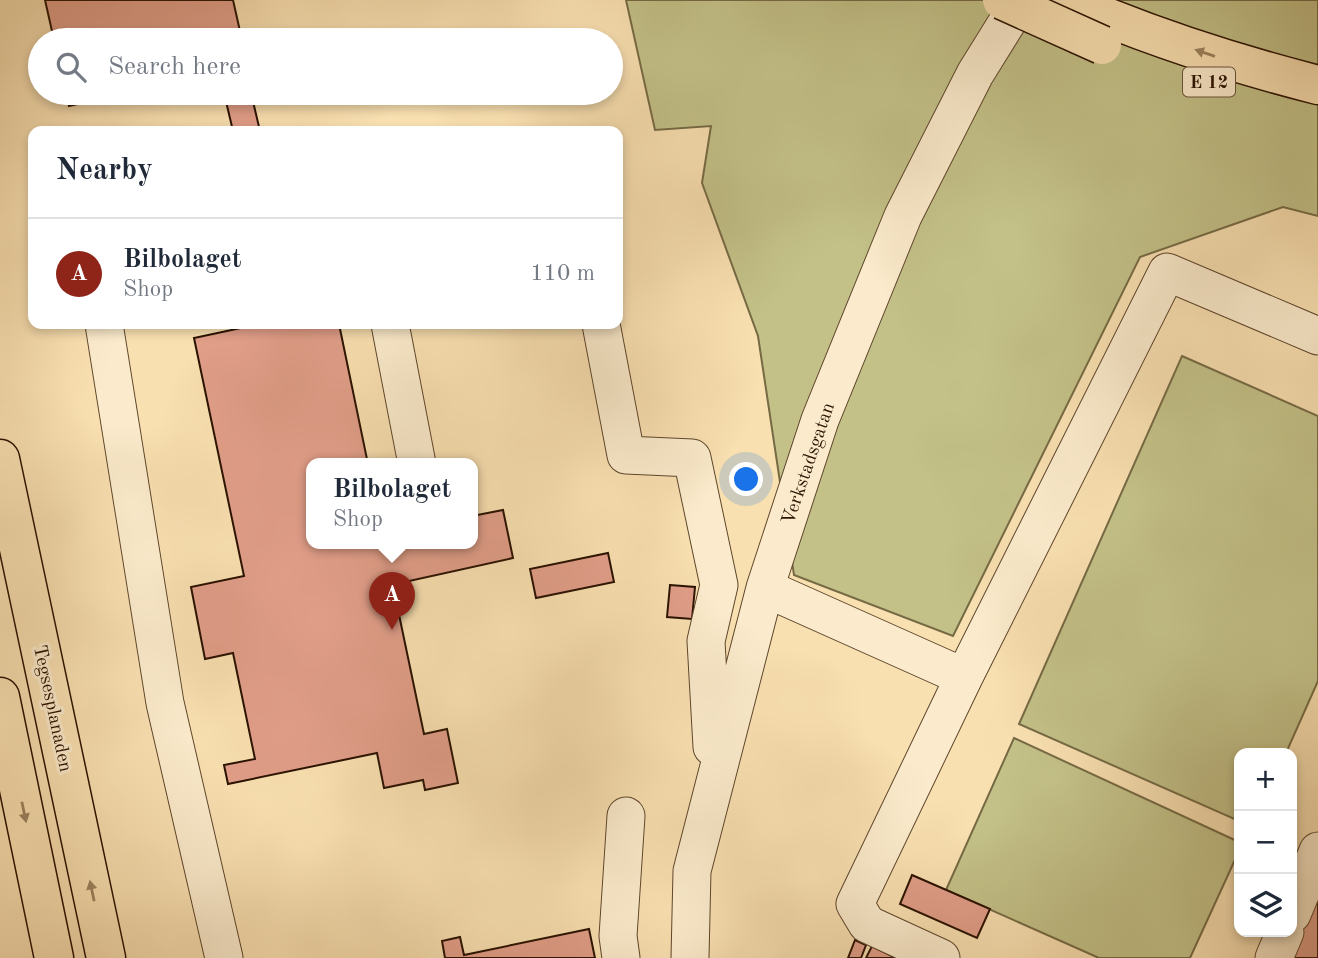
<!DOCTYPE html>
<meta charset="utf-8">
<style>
:root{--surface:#fff;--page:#f6f6f7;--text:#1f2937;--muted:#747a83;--line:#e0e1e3;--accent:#8f2418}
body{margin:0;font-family:"Old Standard TT",serif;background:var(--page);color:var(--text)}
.controls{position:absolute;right:21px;bottom:21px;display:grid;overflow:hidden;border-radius:14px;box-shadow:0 4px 10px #0003}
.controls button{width:63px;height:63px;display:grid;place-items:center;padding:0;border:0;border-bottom:2px solid var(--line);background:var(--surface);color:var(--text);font:35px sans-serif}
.you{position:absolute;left:747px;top:480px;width:24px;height:24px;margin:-18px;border:5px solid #fff;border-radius:50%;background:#1a73e8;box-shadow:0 0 0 10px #1a73e833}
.badge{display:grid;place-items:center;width:46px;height:46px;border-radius:50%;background:var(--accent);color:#fff;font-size:23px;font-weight:700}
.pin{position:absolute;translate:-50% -58px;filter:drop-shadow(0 2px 4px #0008)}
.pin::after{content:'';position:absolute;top:37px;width:24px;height:21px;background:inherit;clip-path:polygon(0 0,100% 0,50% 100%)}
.popup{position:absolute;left:306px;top:458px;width:172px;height:91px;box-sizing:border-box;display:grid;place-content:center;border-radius:14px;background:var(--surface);filter:drop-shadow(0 2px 5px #0005);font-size:23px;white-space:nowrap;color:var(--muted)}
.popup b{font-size:26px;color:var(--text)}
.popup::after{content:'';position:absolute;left:50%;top:100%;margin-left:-14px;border:14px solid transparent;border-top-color:var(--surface)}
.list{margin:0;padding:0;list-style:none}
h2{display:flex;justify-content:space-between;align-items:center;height:91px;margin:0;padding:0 28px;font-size:30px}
h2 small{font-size:23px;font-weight:400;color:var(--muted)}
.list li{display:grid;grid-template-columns:46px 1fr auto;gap:21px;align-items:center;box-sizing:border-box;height:112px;padding:0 28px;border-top:2px solid var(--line)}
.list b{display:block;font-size:26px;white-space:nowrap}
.list p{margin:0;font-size:23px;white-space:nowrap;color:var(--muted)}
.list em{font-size:23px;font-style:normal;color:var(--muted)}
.icon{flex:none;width:38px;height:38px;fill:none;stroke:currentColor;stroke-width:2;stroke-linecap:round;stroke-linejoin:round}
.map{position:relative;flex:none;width:1318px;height:958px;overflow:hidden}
.search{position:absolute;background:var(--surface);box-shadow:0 4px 10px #0003;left:28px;top:28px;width:595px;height:77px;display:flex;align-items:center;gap:18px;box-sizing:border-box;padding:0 24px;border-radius:38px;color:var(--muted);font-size:26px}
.panel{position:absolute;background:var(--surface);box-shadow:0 4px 10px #0003;left:28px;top:126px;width:595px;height:203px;border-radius:14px}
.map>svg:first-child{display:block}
.green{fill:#c3c188;stroke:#766a44;stroke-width:2}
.building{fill:#e19e89;stroke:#2a1200;stroke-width:2}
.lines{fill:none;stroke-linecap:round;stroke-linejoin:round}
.minor-casing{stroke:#5e462c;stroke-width:39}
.major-casing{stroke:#2a1200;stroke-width:41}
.highway-casing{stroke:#2a1200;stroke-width:41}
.minor{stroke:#fbebcc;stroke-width:37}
.major{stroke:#f9e0b1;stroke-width:38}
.highway{stroke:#f9e0b1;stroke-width:38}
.highway-bridge-casing{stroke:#2a1200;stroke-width:41;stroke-linecap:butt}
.highway-bridge{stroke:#f9e0b1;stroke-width:38}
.oneway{fill:#9c8361}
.labels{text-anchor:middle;stroke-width:6;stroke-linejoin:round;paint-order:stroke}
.shield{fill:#fbebcc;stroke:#69533d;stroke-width:2}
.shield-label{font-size:18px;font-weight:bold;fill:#2a1200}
.street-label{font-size:19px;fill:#2a1200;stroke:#fbebcc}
</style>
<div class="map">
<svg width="1318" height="958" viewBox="0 0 1318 958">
<rect width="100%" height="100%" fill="#f9e0b1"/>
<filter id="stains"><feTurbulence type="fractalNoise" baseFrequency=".00286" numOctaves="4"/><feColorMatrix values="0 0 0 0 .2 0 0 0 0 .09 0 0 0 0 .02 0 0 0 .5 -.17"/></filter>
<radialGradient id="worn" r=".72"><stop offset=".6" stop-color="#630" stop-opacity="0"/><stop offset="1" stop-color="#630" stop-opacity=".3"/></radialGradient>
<!-- green -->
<path class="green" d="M626,0h692v216l-35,-9 -143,50 -187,379 -159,-61 -36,-239 -56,-153 9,-57 -56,4z
M1182,356l136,60v265l-32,72h-47v68l-220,-97z
M1014,738l225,104v9l-49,107h-91l-153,-68z"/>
<!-- building -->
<path class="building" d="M45,0h188l9,40h-188z
M66,93h59l-56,13z
M224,93h27l9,38h-27z
M260,324h79l29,140h-56v80h160v-28l31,-6 10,48 -104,23 -1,22 -11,2 27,129 23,-5 11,54 -33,7 -2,-10 -39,8 -7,-35 -149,31 -4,-19 31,-6 -22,-106 -28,6 -14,-72 53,-11 -50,-238z
M608,553l6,29 -78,16 -6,-29z
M670,585l25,2 -3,32 -25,-2z
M1318,866v92h-30z
M912,875l78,34 -13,29 -77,-34z
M589,929l6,29h-150l-3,-17 18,-4 4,18z
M855,940l11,5 -5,13h-13z
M872,946l22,11 -1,1h-27z"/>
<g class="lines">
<defs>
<path id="minor" d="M104,324l61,379 59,255
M390,324l27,140
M601,324l25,131 66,3 27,127 -13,56 6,106
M765,588l199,89 -109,227 12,20 74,34
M964,677l203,-405 151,64
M1292,914l26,-63
M621,958l-3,-22 8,-120
M690,958l2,-87 73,-283 55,-168 83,-204 72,-142 46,-74
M1274,958l11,-26"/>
<path id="major" d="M0,459l106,499
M0,697l54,261"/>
<path id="highway" d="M1066,0c82,36 166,63 252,85"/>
</defs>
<!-- minor casing -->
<use href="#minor" class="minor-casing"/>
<!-- major casing -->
<use href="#major" class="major-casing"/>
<!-- highway casing -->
<use href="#highway" class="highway-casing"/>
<!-- minor -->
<use href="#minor" class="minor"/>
<!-- major -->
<use href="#major" class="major"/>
<!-- highway -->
<use href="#highway" class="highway"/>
<defs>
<path id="highway-bridge" d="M1002,0l100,45"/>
</defs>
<!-- highway-bridge casing -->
<use href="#highway-bridge" class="highway-bridge-casing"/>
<!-- highway-bridge -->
<use href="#highway-bridge" class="highway-bridge"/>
</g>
<!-- one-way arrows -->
<defs><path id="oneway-solid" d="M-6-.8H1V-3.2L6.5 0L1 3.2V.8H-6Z" transform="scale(1.75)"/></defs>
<g class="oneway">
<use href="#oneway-solid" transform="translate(1205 53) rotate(-161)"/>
<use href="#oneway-solid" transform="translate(24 812) rotate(78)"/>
<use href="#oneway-solid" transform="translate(92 891) rotate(-102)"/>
</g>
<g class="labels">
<!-- shield labels -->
<rect class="shield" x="1183" y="67.5" width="52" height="29" rx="5"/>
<g class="shield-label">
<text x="1209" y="88">E 12</text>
</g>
<!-- street labels -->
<g class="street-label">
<text transform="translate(807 463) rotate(-71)" y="7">Verkstadsgatan</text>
<text transform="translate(54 708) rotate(78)" y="7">Tegsesplanaden</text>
</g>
</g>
<rect width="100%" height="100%" filter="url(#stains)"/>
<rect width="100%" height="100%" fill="url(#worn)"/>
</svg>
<div class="controls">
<button>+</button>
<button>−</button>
<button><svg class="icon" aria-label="layers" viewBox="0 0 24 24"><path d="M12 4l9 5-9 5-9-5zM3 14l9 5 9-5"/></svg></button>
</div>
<div class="you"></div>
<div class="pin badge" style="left:392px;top:630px">A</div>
<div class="popup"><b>Bilbolaget</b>Shop</div>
<div class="search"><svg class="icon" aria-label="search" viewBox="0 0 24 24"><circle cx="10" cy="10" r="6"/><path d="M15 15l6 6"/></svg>Search here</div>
<section class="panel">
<h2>Nearby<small></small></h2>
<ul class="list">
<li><span class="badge">A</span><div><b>Bilbolaget</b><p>Shop</p></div><em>110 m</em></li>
</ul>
</section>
</div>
